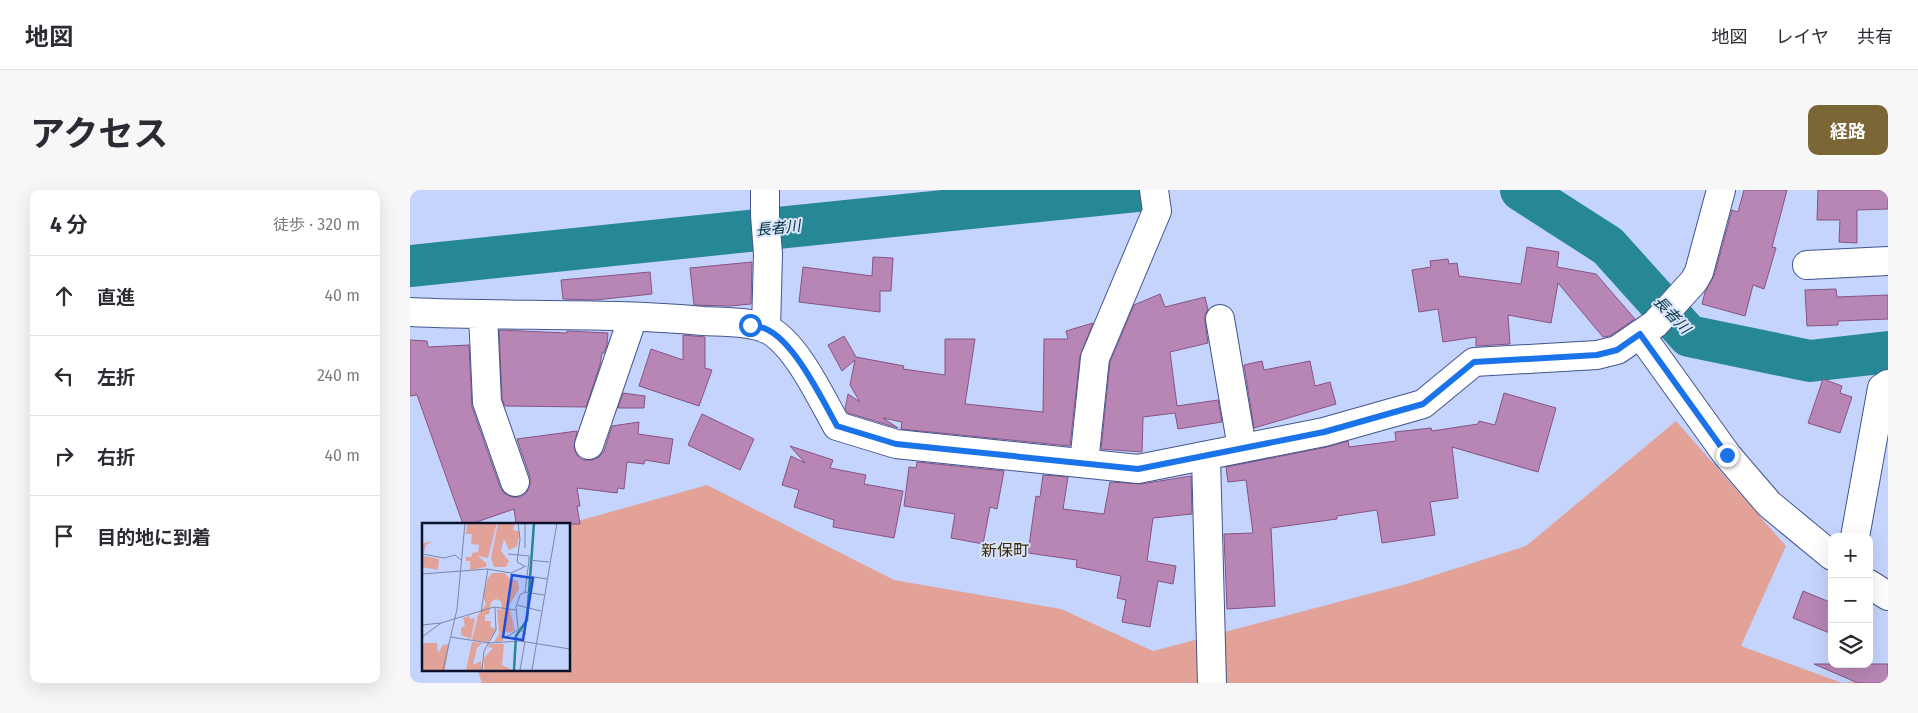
<!DOCTYPE html>
<html lang="ja">
<meta charset="utf-8">
<style>
:root{--surface:#fff;--page:#f7f7f7;--text:#2b2b33;--muted:#7c7c81;--line:#e1e1e2;--accent:#7b6736}
body{margin:0;font-family:"Fira Sans","Noto Sans JP",sans-serif;background:var(--page);color:var(--text)}
.controls{position:absolute;right:15px;bottom:15px;display:grid;overflow:hidden;border-radius:10px;box-shadow:0 5px 20px #0002}
.controls button{width:45px;height:45px;display:grid;place-items:center;padding:0;border:0;border-bottom:1px solid var(--line);background:var(--surface);color:var(--text);font:25px sans-serif}
.stop{position:absolute;width:15px;height:15px;margin:-11px;border:4px solid #1a73e8;border-radius:50%;background:#fff}
.stop.end{background:#1a73e8;border-color:#fff;box-shadow:0 1px 5px #0008}
.list{margin:0;padding:0;list-style:none}
h2{display:flex;justify-content:space-between;align-items:center;height:65px;margin:0;padding:0 20px;font-size:21px}
h2 small{font-size:16px;font-weight:400;color:var(--muted)}
.list li{display:grid;grid-template-columns:32px 1fr auto;gap:15px;align-items:center;box-sizing:border-box;height:80px;padding:0 20px;border-top:1px solid var(--line)}
.list b{display:block;font-size:19px;white-space:nowrap}
.list em{font-size:16px;font-style:normal;color:var(--muted)}
.icon{flex:none;width:28px;height:28px;fill:none;stroke:currentColor;stroke-width:2;stroke-linecap:round;stroke-linejoin:round}
.map{position:relative;flex:none;width:1478px;height:493px;overflow:hidden;border-radius:10px}
header{display:flex;align-items:center;gap:30px;box-sizing:border-box;height:70px;padding:0 25px;background:var(--surface);border-bottom:1px solid var(--line)}
header strong{font-size:24px}
nav{display:flex;gap:28px;margin-inline-start:auto;font-size:18px}
.intro{display:flex;align-items:center;justify-content:space-between;box-sizing:border-box;height:120px;padding:0 30px}
h1{margin:0;font-size:35px}
.button{padding:12px 22px;border-radius:10px;background:var(--accent);color:#fff;font-size:18px;font-weight:700}
main{display:flex;gap:30px;padding:0 30px}
aside{flex:1;background:var(--surface);border-radius:10px;box-shadow:0 5px 20px #0002}
.map>svg:first-child{display:block}
.green{fill:#e3a298}
.lines{fill:none;stroke-linecap:round;stroke-linejoin:round}
.river{stroke:#268795;stroke-width:42}
.building{fill:#b886b5;stroke:#865383}
.minor-casing{stroke:#42558f;stroke-width:30}
.minor{stroke:#fff;stroke-width:28}
.route{stroke:#1a73e8;stroke-width:6}
.labels{text-anchor:middle;stroke-width:4;stroke-linejoin:round;paint-order:stroke}
.water-label{font-size:15px;font-style:italic;fill:#033137;stroke:#d7e2fd}
.quarter-label{font-size:16px;fill:#3b2c02;stroke:#d7e2fd}
.inset-river{fill:none;stroke:#268795;stroke-width:2.5}
.inset-road{fill:none;stroke:#7a86a8;stroke-width:1}
.view{fill:#1d4ed8;fill-opacity:0.15;stroke:#1d4ed8;stroke-width:2.5}
.inset-edge{fill:none;stroke:#0a1129;stroke-width:2.5}
</style>
<header>
<strong>地図</strong>
<nav><a>地図</a><a>レイヤ</a><a>共有</a></nav>
</header>
<div class="intro"><h1>アクセス</h1><a class="button">経路</a></div>
<main>
<aside>
<h2>4 分<small>徒歩 · 320 m</small></h2>
<ul class="list">
<li><svg class="icon" aria-label="ahead" viewBox="0 0 24 24"><path d="M12 20V5M6 11l6-6 6 6"/></svg><div><b>直進</b></div><em>40 m</em></li>
<li><svg class="icon" aria-label="left" viewBox="0 0 24 24"><path d="M17 20v-9H6M10 6l-5 5 5 5"/></svg><div><b>左折</b></div><em>240 m</em></li>
<li><svg class="icon" aria-label="right" viewBox="0 0 24 24"><path d="M7 20v-9h11M14 6l5 5-5 5"/></svg><div><b>右折</b></div><em>40 m</em></li>
<li><svg class="icon" aria-label="arrive" viewBox="0 0 24 24"><path d="M6 21V4h12l-3 4 3 4H6"/></svg><div><b>目的地に到着</b></div></li>
</ul>
</aside>
<div class="map">
<svg width="1478" height="493" viewBox="0 0 1478 493">
<rect width="100%" height="100%" fill="#c5d4fc"/>
<!-- green -->
<path class="green" d="M1266,231l110,125 -45,100 101,37 46,-6v6h-1406l-5,-14h92v-145h-2l140,-39 187,95 167,29 92,42 257,-68 116,-37z"/>
<g class="lines">
<!-- river -->
<path class="river" d="M1111,0l87,56 81,90 121,25 78,-9
M0,76l736,-76"/>
</g>
<!-- building -->
<path class="building" d="M1334,0h43l-15,57 4,1 -12,41 -11,-4 -8,31 -43,-12 3,-12 9,-16 18,-66 6,2z
M1408,0h70v19l-31,1v33l-18,-1 1,-22h-23z
M1117,57l32,5 -2,15 39,7 39,45 -25,17 -7,1 -45,-54 -7,40 -43,-8 2,29 -34,2v-9l-33,5 -5,-33 -19,3 -7,-42 19,-3 -1,-6 18,-2 1,5 8,-1 2,13 62,8z
M463,67l20,1 -2,33h-11v21l-81,-10 4,-35 69,9z
M342,72l-1,42 -21,2 -36,-1 -4,-37z
M240,82l2,22 -57,6 -32,-1 -2,-19z
M1426,99l1,8 51,-2v24l-50,2v4l-31,1 -2,-36z
M750,104l5,13 40,-10 3,13 -3,4v8l3,21 -38,9 7,54 41,-6 4,22 -44,7 -3,-16 -32,4 -1,35 -41,-3 9,-87 24,-57z
M683,133l-13,33 -10,90 -169,-17 1,-7 -19,-4 15,10 -50,-15 -3,-4 3,-15 12,8 -10,-17 5,-25 -13,11 -14,-26 16,-9 12,21 48,9 -1,3 42,6v-36h30l-10,65 78,8 1,-73h24l-2,-8z
M89,140l68,3v-2l41,2 -1,12 -3,8h-2l-2,12 -14,42 -81,-1 -3,-7z
M273,145l22,2v31l7,2 -13,36 -60,-20 12,-37 32,11z
M0,150l17,1 1,6 41,-2 3,62 28,80 4,6 8,4h9l6,-5 3,-8v-7l-13,-38 60,-8 -3,17 3,7 6,5h9l7,-3 5,-6 8,-25 27,-4 -1,12 35,5 -4,25 -24,-4 -1,4 -17,-2 -3,27 -6,-1 -1,5 -40,-5 3,18h-3l3,18h-64l-2,-15 -43,15h-8l-46,-129 -7,1z
M852,171l2,9 46,-9 5,25 15,-4 6,22 -82,24 -10,-63z
M1413,189l19,7 -2,7 12,4 -12,36 -32,-10z
M213,203l22,3 -1,12h-26z
M1094,203l52,15 -18,64 -86,-25 6,51 -28,4 5,33 -53,8 -5,-33 -40,6v3l-66,9 4,78 -48,3 -3,-75 29,-1 -7,-53 -18,2 -2,-15 101,-20 21,-6 1,6 47,-6 -1,-9 36,-4 1,3 46,-7 1,-3 16,4z
M292,224l52,25 -14,31 -52,-25z
M380,256l43,14 -3,8 36,7 -2,9 39,7 -9,47 -61,-11 1,-7 -40,-13 5,-17 -17,-5 9,-29 14,7z
M507,272l87,9 -7,38 -7,-2 -7,37 -32,-6 4,-24 -51,-8 5,-39 7,1z
M633,285l25,2 -5,32 41,5 6,-32 31,2 50,-8 1,38 -39,4 -6,43 29,5 -3,18 -15,-3 -8,46 -28,-5 4,-22 -9,-2 4,-22 -45,-9 1,-7 -49,-7 8,-57 4,1z
M1393,401l29,12v31l-39,-16z
M1404,474h74v19h-30z"/>
<g class="lines">
<defs>
<path id="minor" d="M355,0v25l3,39 -2,75
M1397,75l81,-4
M0,122c97,5 195,0 293,9 18,1 47,0 64,8 29,14 54,69 70,97l59,18 242,25 186,-37 99,-28 51,-42 123,-7 20,-5 38,-26 39,-43 5,-9 22,-82
M73,124l4,88 28,80
M810,129l22,129
M1230,144l87,121 42,49 63,52
M179,255l44,-128
M796,267l6,226
M674,273l11,-105 62,-147 -3,-21
M1445,347l27,-149 6,-4
M1459,394l19,12"/>
</defs>
<!-- minor casing -->
<use href="#minor" class="minor-casing"/>
<!-- minor -->
<use href="#minor" class="minor"/>
</g>
<g class="lines">
<!-- route -->
<path class="route" d="M340,135c5,1 11,2 16,4 28,12 56,70 71,97l59,18 242,25 186,-37 99,-28 51,-42 123,-7 20,-5 23,-16 87,121"/>
</g>
<g class="labels">
<!-- water labels -->
<g class="water-label">
<text transform="translate(368 38) rotate(-6)" y="5">長者川</text>
<text transform="translate(1262 125) rotate(46)" y="5">長者川</text>
</g>
<!-- quarter labels -->
<g class="quarter-label">
<text x="595" y="366">新保町</text>
</g>
</g>
<!-- overview -->
<g transform="translate(12 333)">
<rect width="148" height="148" fill="#c5d4fc"/>
<path d="M45,0h30l-9,35 -10,-2 9,8 -1,3 -16,3v-9h-4v-4h6v-4l6,-1 1,-7 -8,-1 1,-10h-6zM76,0h17l-2,7 7,2 -3,14 -8,4 -5,-11 -3,12 8,10 -3,6h-12l-3,-9zM10,19l-6,3 -3,11 16,3 -1,11 -16,-3v-24zM70,50h13l4,5 9,3 1,8 -10,17 6,24 -6,3 -4,-2 -2,10 -9,1 5,-8 -2,-25 5,1 -1,-9 -5,-2 -5,3 -2,12 -4,1v6h6l-1,5 6,4 -8,12 -16,-2 6,-25 8,-11 -3,-8 5,-18zM47,93l1,3 5,-1 -4,21 -10,-4v-7l4,-2 -2,-8zM50,119l10,1 -5,5 -4,17 8,-4 1,9h-16zM3,120h12l1,10 5,-8 6,-1 -4,26h-23v-23zM67,121h15l-2,21 11,5h-29v-12l9,-10 -5,-1z" fill="#e3a298"/>
<path class="inset-river" d="M92,147l2,-34 11,-16 7,-97"/>
<path class="inset-road" d="M96,0l2,16 -3,23 9,5M103,25v-24M0,31l22,4 11,-3 6,5M86,31l21,2v4M0,51l65,-5 24,4 13,-6M106,53l19,3M103,69l19,3M95,82l24,6M59,89l7,-43M0,102l19,-2 53,-16 22,3M104,111l-8,-6 -2,-21 4,-12 5,-3 4,-32 20,2M0,114l19,-14M29,114l38,6 31,-2 50,8M83,115l14,-9M21,147l14,-61 8,-86M60,147l2,-19 12,-21 -1,-23M98,147l5,-28M110,147l25,-147"/>
<path class="view" d="M90,52l21,3 -10,62 -20,-3z"/>
<rect width="148" height="148" class="inset-edge"/>
</g>
</svg>
<div class="controls">
<button>+</button>
<button>−</button>
<button><svg class="icon" aria-label="layers" viewBox="0 0 24 24"><path d="M12 4l9 5-9 5-9-5zM3 14l9 5 9-5"/></svg></button>
</div>
<div class="stop" style="left:340px;top:135px"></div>
<div class="stop end" style="left:1317px;top:265px"></div>
</div>
</main>
